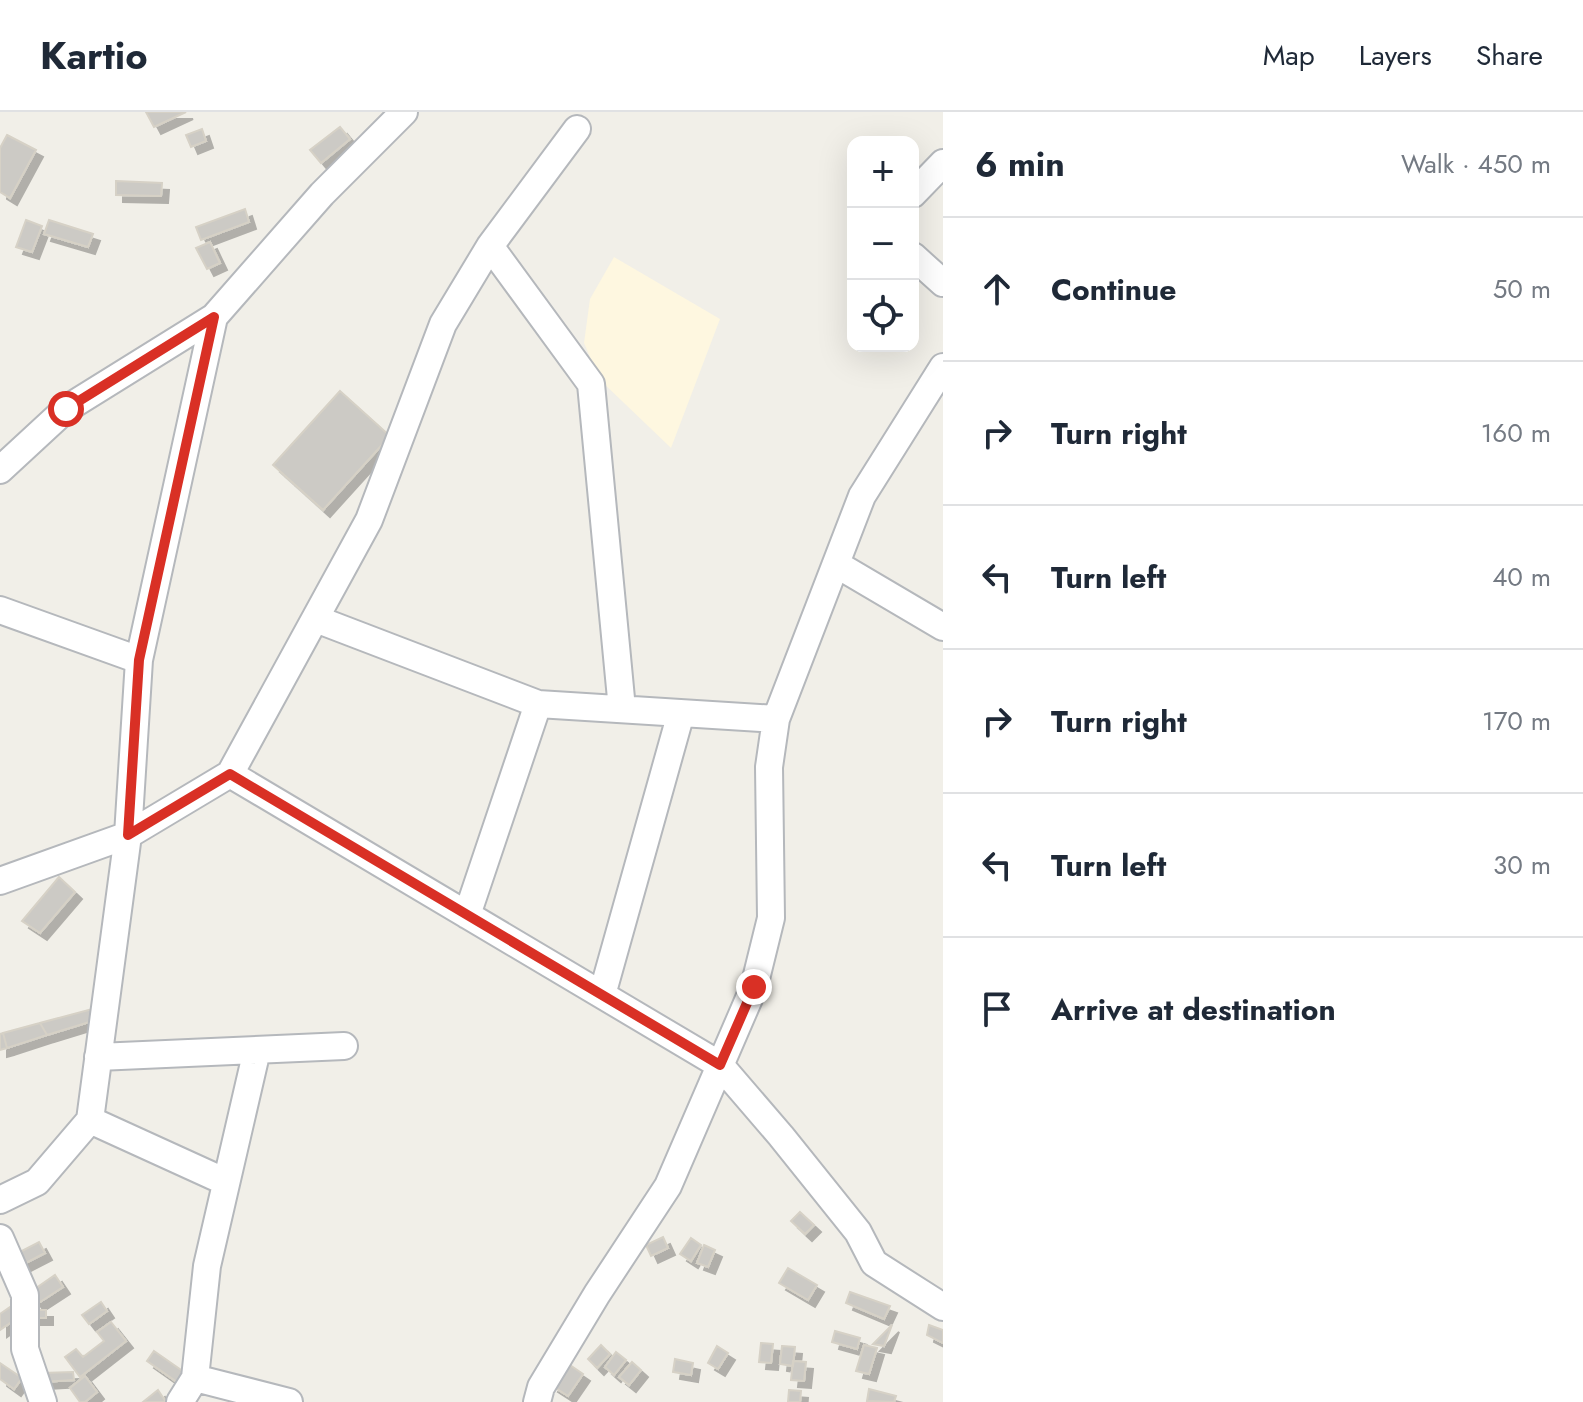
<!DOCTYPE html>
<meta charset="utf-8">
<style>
:root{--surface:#fff;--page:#f6f6f7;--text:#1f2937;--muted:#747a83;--line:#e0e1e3}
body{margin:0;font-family:Jost,sans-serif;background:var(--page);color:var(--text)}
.controls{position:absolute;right:24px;top:24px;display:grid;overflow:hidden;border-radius:16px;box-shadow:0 8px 32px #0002}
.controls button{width:72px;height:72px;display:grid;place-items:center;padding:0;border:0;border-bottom:2px solid var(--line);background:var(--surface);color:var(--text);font:40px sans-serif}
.stop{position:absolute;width:24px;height:24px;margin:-18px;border:6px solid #d93025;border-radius:50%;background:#fff}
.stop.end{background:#d93025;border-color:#fff;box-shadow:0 2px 8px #0008}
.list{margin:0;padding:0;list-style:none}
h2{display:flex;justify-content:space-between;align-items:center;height:104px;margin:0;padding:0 32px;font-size:34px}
h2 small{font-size:26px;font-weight:400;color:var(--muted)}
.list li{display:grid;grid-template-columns:52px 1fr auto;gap:24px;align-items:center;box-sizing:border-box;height:144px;padding:0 32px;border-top:2px solid var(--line)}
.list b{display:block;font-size:30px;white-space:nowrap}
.list em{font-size:26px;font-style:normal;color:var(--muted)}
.icon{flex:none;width:44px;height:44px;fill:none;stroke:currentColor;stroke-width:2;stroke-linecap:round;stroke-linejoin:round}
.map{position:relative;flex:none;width:943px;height:1290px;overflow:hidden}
header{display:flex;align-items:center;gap:48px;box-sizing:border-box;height:112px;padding:0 40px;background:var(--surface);border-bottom:2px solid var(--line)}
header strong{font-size:38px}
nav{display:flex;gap:44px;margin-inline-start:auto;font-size:28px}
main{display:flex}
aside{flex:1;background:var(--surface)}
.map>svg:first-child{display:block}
.commercial{fill:#fef7e0}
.building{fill:#cccac5;stroke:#d6d1c6;stroke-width:2;filter:url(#shadow)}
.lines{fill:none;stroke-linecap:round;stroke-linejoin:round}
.minor-casing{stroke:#b5b8bc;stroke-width:30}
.minor{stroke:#fff;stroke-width:26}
.route{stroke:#d93025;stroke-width:10}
</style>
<header>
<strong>Kartio</strong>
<nav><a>Map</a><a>Layers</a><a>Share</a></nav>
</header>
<main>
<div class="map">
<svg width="943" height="1290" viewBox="0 0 943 1290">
<defs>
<filter id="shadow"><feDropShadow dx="7" dy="7" stdDeviation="0" flood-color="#0004"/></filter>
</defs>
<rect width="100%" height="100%" fill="#f1efe8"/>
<!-- commercial -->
<path class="commercial" d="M614,145l106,62 -49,129 -71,-68 -16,-37 6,-44z"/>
<!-- building -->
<path class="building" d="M146,0h40l-32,15z
M340,15l10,12 -29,24 -11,-13z
M202,17l4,12 -15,6 -5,-12z
M7,23l29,15 -26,48 -10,-6v-44z
M116,69l46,2 -1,13 -45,-1z
M245,97l4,13 -48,18 -5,-13z
M26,108l16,6 -10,26 -16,-5z
M49,108l44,14 -5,13 -44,-13z
M210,130l10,21 -13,6 -11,-21z
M340,279l50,45 -67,74 -50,-45z
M59,765l16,15 -35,41 -18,-12z
M96,896v12l-49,15 -7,-12z
M40,911l7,12 -40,13 -4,-15z
M3,921l4,15 -7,2v-16z
M800,1100l14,13 -9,9 -14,-13z
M663,1125l5,11 -17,8 -5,-11z
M691,1126l10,7 -10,16 -11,-7z
M39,1130l6,11 -23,12 -6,-11z
M704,1133l11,5 -7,17 -11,-4z
M788,1156l29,17 -9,15 -29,-17z
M55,1163l8,12 -26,17 -8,-11z
M850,1180l40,14 -6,13 -38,-16z
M101,1190l6,9 -18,13 -7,-9z
M13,1193l7,11 -20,14v-16z
M34,1198h12v8h-12z
M111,1210l15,19 -46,36 -15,-20 11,-8 7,8 21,-16 -7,-9z
M892,1213l-8,21 -11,-2z
M929,1213l14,5v13l-16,-8z
M835,1219l25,7 -3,11 -25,-7z
M761,1231l12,1 -2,19 -12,-1z
M601,1233l9,9 -13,14 -9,-9z
M864,1233l13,3 -8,26 -13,-3z
M717,1234l11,7 -10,16 -10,-6z
M782,1234l13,1 -2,19 -13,-2z
M154,1239l30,21 -7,10 -30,-21z
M616,1240l10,8 -12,15 -9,-8z
M675,1247l18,4 -2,12 -18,-3z
M793,1249l13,1 -2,19 -13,-1z
M632,1250l9,8 -12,15 -10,-8z
M0,1251l22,15 -8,11 -14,-10z
M567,1251l16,11 -15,22 -17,-11z
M73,1260l1,8 -32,2v-9z
M85,1264l12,16 -12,10h-5l-10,-14z
M869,1277l27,7 -2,6 -27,-1z
M158,1278l8,12h-23z
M789,1278l12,1 -1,11h-12z"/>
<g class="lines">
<defs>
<path id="minor" d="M913,82l30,-31
M490,134l101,138 31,325
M913,144l30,27
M0,358l66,-61 148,-92
M836,452l107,63
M0,498l139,50
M316,507l222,85 238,15 86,-223 81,-129
M230,662l490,291 61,71 77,96 16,31 69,44
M0,769l128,-46 102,-61 139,-254 74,-196 47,-78 87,-117
M467,803l71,-211
M602,883l79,-282
M98,945l246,-11
M90,1008l136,62
M0,1088l37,-18 53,-62 38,-285 11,-175 75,-343 108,-123 82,-82
M0,1126l25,57v54l18,53
M195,1266l94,24
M180,1290l15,-24 12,-112 50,-216
M537,1290l4,-15 56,-93 71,-108 86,-199 17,-69 -2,-151 7,-48"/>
</defs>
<!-- minor casing -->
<use href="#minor" class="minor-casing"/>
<!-- minor -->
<use href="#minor" class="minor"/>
</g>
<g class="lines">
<!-- route -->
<path class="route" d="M66,297l148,-92 -75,343 -11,175 102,-61 490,291 34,-78"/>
</g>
</svg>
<div class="controls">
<button>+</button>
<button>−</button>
<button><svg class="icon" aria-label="locate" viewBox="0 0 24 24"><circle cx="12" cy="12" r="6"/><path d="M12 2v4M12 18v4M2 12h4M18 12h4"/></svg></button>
</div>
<div class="stop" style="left:66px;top:297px"></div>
<div class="stop end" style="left:754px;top:875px"></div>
</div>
<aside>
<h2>6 min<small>Walk · 450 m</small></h2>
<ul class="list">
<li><svg class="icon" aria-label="ahead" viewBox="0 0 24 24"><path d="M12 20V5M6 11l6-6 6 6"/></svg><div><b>Continue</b></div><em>50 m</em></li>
<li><svg class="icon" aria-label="right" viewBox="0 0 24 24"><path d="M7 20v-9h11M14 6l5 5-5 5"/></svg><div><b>Turn right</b></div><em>160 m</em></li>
<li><svg class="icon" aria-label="left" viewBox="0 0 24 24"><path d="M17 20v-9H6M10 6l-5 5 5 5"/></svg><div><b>Turn left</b></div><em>40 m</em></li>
<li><svg class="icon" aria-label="right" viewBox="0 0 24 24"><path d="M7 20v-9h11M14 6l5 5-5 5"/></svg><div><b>Turn right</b></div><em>170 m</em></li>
<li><svg class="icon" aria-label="left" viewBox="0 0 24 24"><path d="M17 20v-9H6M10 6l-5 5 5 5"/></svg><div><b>Turn left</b></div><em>30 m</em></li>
<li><svg class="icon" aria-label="arrive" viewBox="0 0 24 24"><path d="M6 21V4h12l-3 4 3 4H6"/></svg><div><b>Arrive at destination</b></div></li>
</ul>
</aside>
</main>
